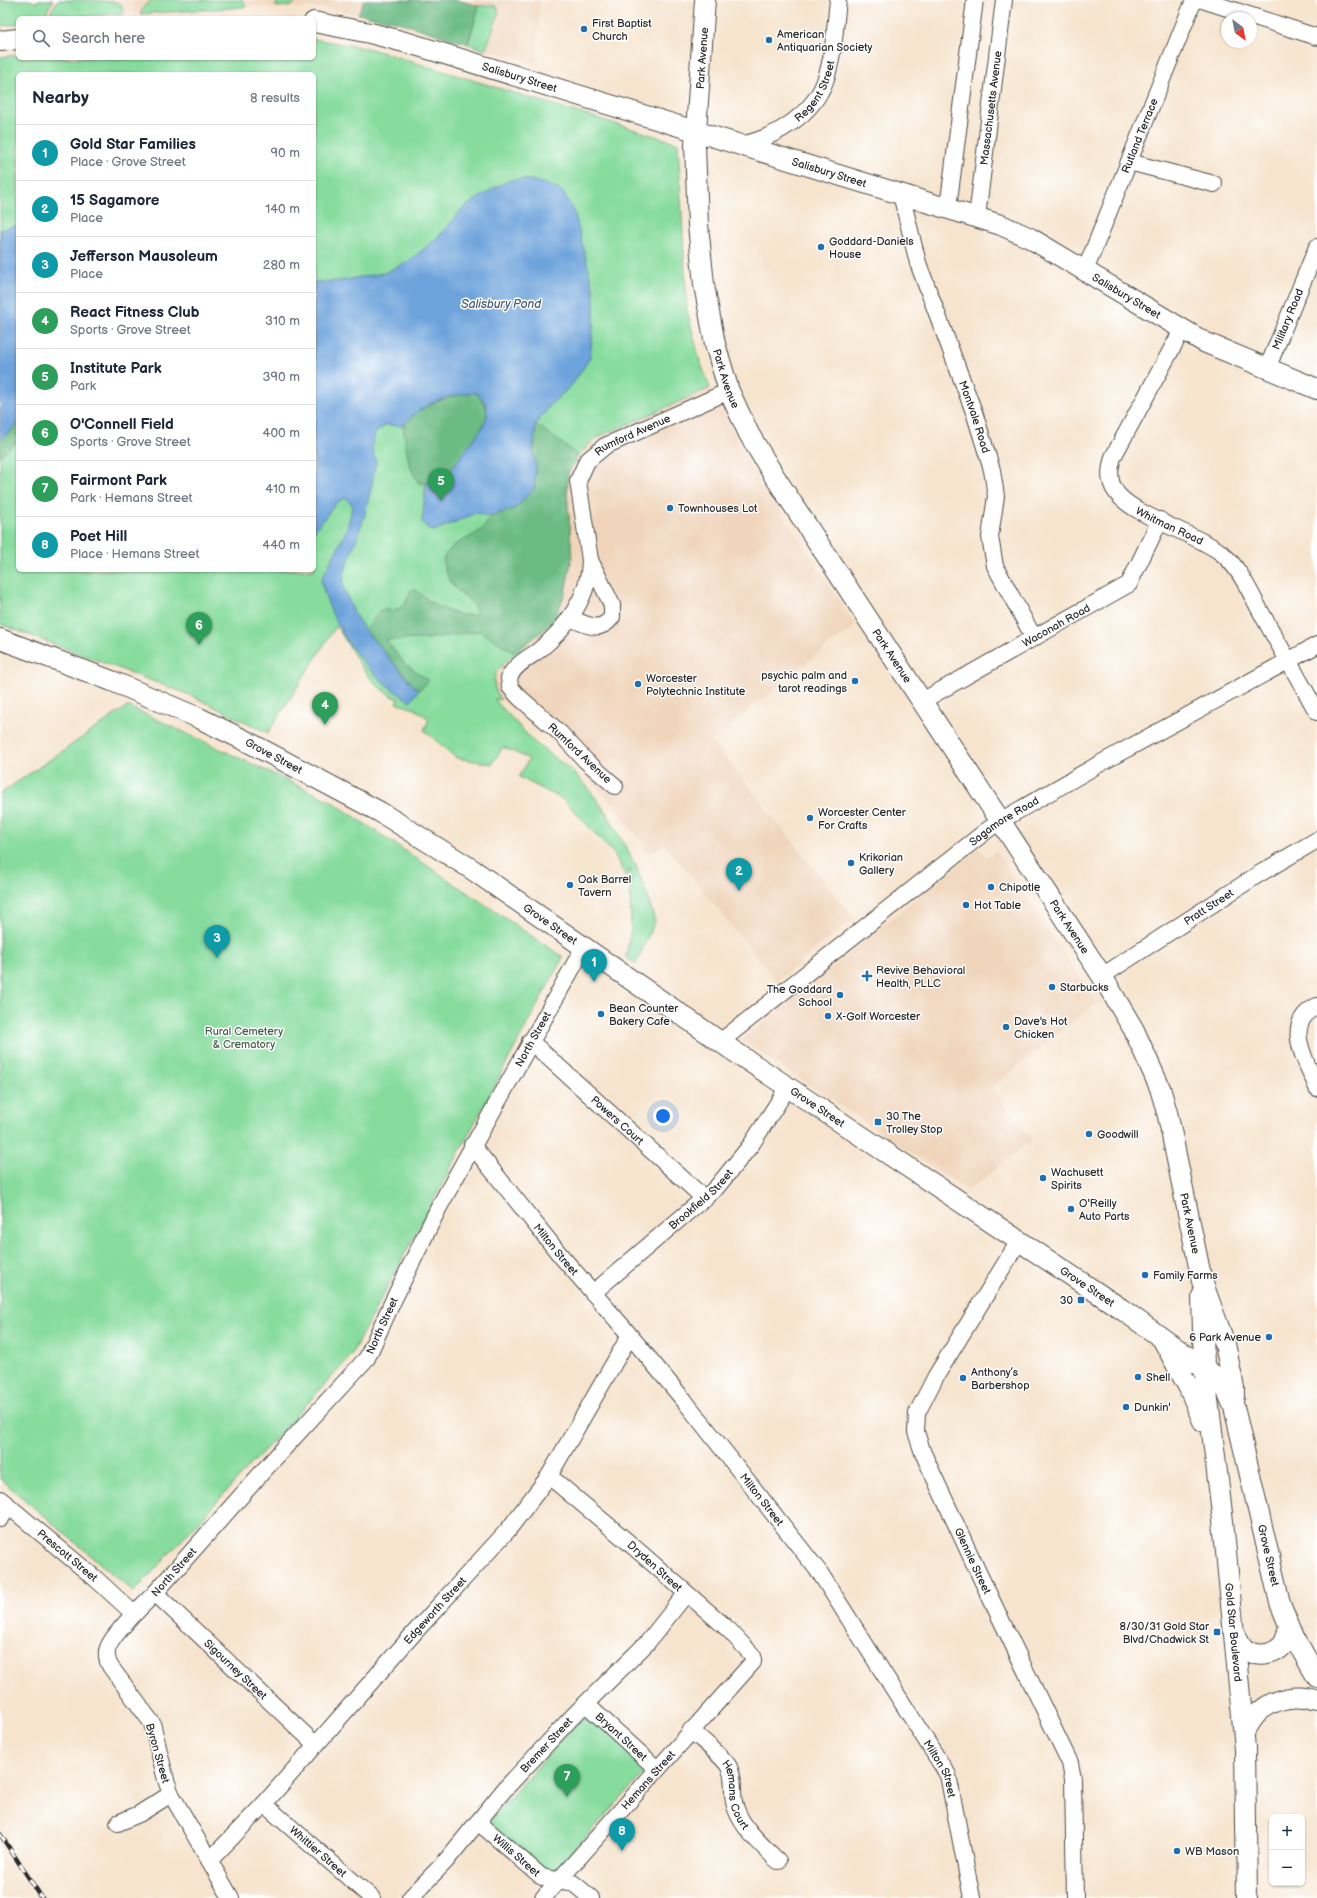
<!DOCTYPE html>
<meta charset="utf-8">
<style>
:root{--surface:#fff;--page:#f2f2f3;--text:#1f2937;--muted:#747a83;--line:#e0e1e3;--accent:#1f6fb2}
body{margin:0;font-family:"Balsamiq Sans",sans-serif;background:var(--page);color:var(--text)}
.controls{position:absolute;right:12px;bottom:12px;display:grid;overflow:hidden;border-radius:6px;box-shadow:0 1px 3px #0004}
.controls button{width:36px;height:36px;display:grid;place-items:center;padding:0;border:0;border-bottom:1px solid var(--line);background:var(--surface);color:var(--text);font:20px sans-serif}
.compass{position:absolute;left:1221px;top:12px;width:36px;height:36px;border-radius:50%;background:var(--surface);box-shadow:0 1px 3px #0004;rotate:148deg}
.you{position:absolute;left:663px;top:1116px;width:14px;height:14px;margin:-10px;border:3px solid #fff;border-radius:50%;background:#1a73e8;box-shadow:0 0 0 6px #1a73e833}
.badge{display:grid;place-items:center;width:26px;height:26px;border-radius:50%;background:var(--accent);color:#fff;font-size:13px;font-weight:700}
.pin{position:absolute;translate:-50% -33px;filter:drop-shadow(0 1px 2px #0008)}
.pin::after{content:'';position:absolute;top:21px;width:14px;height:12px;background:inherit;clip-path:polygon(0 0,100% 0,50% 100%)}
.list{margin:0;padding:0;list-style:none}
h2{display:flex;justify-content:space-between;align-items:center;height:52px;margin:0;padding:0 16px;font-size:17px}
h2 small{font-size:13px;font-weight:400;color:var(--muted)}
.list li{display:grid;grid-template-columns:26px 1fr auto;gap:12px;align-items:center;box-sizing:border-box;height:56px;padding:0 16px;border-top:1px solid var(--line)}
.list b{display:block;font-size:15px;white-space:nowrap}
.list p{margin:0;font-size:13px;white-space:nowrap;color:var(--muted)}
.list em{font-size:13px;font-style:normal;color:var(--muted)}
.icon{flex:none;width:22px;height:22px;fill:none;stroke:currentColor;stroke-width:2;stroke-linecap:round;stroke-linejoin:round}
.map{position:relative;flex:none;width:1317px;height:1898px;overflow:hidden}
.search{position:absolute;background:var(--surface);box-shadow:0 1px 3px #0004;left:16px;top:16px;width:300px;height:44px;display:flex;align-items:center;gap:10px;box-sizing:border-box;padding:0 14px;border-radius:6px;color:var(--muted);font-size:15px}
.panel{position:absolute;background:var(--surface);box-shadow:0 1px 3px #0004;left:16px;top:72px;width:300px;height:500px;border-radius:6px}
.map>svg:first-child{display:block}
.built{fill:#f0d5bc}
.green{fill:#86db9d;stroke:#588364;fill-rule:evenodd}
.forest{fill:#6cbb84;stroke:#4c7358}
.water{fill:#6da3db;stroke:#4c6783}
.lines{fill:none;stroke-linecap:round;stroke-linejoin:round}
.minor-casing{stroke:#494743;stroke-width:18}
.major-casing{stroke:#494743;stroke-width:22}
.minor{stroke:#fff;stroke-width:16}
.major{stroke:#fff;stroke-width:20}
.rail-casing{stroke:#2b2b2b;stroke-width:4.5}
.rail{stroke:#fff;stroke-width:3;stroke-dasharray:9;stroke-linecap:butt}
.poi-dot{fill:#1f6fb2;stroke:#fff;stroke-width:1.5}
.labels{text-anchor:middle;stroke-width:3;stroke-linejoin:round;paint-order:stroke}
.poi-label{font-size:11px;fill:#2b2b2b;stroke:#fff;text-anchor:start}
.street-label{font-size:11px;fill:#2b2b2b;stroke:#fff}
.park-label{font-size:11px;fill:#46604d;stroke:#fff}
.water-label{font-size:12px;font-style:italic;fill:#455b71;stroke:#fff}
</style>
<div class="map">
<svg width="1317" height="1898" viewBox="0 0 1317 1898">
<rect width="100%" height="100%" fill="#fff"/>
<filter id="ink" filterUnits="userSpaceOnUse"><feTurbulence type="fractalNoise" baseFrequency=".025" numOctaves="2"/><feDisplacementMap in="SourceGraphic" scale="8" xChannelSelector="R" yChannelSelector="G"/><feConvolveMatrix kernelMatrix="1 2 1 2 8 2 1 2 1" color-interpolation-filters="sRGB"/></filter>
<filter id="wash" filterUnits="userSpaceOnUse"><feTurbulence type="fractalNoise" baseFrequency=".012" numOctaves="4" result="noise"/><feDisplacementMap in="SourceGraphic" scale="16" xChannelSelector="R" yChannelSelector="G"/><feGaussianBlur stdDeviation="0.9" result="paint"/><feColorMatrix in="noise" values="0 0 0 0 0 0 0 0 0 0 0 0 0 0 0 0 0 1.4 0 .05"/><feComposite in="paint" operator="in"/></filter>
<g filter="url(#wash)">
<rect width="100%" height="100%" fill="#f6e4ce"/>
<!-- built -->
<path class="built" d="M0,0h540l-4,64 -138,-42 -75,-14 -77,-1 -169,11h-59z
M710,388l42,80 104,158 -48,35 -96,80 142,177 -77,63 -113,-137 -14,10 -26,-33 -7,-13 -75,-79 -42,-29 -5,-12 -1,-8 2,-8 19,-19 31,-25 9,-9 6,-12 9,-33 2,-17 -5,-65 1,-20 10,-17 18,-17z
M979,848l6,8h5l6,-6 100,153 -105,85 41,52 -64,51 -226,-151z"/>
<!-- green -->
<path class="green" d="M0,0h30l6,3 2,-3h15l-10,18h-25v6l-18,2z
M58,0c13,0 51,0 61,3 4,3 4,7 4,11l-76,4z
M152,0h91l3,7 -106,7 5,-9z
M277,0h18l1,1 -4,5 -16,1z
M493,5l4,2 2,6 -12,33 -2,4 -17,-6 11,-38z
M314,39l57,10 307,94 9,167 13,51 10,27 -114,50 -18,17 -10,18 -1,19 5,65 -7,35 -10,27 -40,34 -19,19 -2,8 1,8 5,12 -6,-1 41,44 35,26 16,16 22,30 28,51 11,29 8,26 -19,43 -10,-7 5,-29 -1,-59 -4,8 -12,-23 -50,-54 -45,-23 10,-18 -26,-12 -11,17 -36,-6 -32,-28 5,-11 -14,-10 -19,-6 2,-4c-32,-14 -43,-46 -62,-73l-68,107 -78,-38 -190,-71v-567l18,-2v3h296zM18,74h296v496h-296z
M128,706l203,95 232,156 -213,400 -216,235 -134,-113v-685z
M591,1718l35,29 20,24 -96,105 -63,-53 91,-101 7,-3z"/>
<!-- forest -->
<path class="forest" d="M364,0h93l22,6 -11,38 -70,-22 -40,-8z
M463,393h14c5,7 10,12 10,22 -1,14 -31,52 -42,61 -6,6 -18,9 -26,7 -12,-15 -13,-38 -16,-57 14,-19 38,-27 60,-33z
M18,424v17l-18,15v-16z
M536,424l42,31 -10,18 -1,19 5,65 -7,35 -10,27 -9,9 -31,25 -35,-22 -54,8 -40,1 18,23 25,18 -10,9 -8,-7 -46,-52 15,-21c21,0 24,0 31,-20l4,-1c7,5 13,12 20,16 11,6 30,13 42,9 -3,-14 -13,-16 -21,-25 -6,-7 -15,-22 -12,-31 7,-20 40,-19 45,-41l26,-9 21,-42 -3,-14z"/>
<!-- water -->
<path class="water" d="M526,179l19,5 17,7 12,20 20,80v27l-4,40 -18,27 -21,19 -15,20 -3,28 3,14 -2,23 -19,19 -26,9 -13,-4 -42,18 -6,-2 -6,-8 4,-37 19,-7 37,-49 5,-12 -1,-12 -9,-11c-27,0 -58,12 -74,33l-17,-1 -11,8 -3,16 4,12 -4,23 -8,34 -20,55 -1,14 12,28 10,15 46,53 8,7 -9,11c-44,-26 -78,-71 -89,-121 12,-25 28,-46 31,-75l-6,-7 -9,4 -23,29v-249l24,-1 46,-8 25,-12 30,-25 24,-28 33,-21 14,-7z
M18,225v199l-18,16v-210z"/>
</g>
<g filter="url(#ink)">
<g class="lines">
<defs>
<g id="minor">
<path d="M1202,0l115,37"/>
<path id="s1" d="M740,145c33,-6 73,-30 85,-64 9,-25 10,-54 13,-81"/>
<path d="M1129,162l85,22"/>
<path id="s2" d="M901,194l17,69 56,149 18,58 4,26 -6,41 5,29 39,72"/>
<path d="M948,208l27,-208"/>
<path id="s3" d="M977,217l27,-217"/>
<path id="s4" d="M1085,271l109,-271"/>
<path id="s5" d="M1182,330l-69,127c-3,11 -5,21 1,32 13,25 81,44 106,63 20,15 30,41 42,62 18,33 37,65 55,98"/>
<path id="s6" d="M1267,369l50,-122"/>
<path d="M570,618c15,6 30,16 42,-1v-12l-22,-45"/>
<path id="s7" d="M922,701l207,-117 31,-64"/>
<path id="s8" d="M615,786l-29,-25 -26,-28 -41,-36 -9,-10 -1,-9c4,-12 19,-20 29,-27 28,-22 52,-55 52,-91l-12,-79 9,-20 18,-15 124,-55"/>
<path id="s9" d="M1102,976l157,-102 58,-34"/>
<path d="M1317,1006c-36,18 -10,55 0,82"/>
<path id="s10" d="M530,1041l175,158"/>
<path id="s11" d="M720,1042l266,-211 14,-10 101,-58 216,-118"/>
<path id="s12" d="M472,1145l89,111 61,70 65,78 133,169 128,202 24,123"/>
<path id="s13" d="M1019,1241l-83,135 -19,37 -1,19 7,21 56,121 91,189 3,16 2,119"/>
<path id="s14" d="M593,1293l123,-105 35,-43 37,-58"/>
<path id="s15" d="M0,1499l96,80 38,35"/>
<path d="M0,1519l10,-12"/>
<path id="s16" d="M155,1593l161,152"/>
<path id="s17" d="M586,1704l71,65"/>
<path id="s18" d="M691,1730c9,9 33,27 38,37 7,13 1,28 7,42 7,20 27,37 42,52"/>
<path id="s19" d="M264,1804l108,94"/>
<path id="s20" d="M478,1822l64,55 31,6 18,15"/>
<path d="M118,1823l21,-9 32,-20"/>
<path id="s21" d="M210,1860l54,-56 150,-171 94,-103 41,-54 80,-139"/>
<path id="s22" d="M231,1898l-60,-104 -5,-14 -14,-57 -42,-57c-2,-4 -4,-9 -3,-15 2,-14 37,-47 48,-58l119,-134 93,-101 25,-55 47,-96 145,-260"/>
<path id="s23" d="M410,1898l35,-36 59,-72 70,-75 73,-72 39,-49"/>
<path id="s24" d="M543,1898l210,-236v-6l-24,-26 -101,-88 -79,-66"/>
</g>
<g id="major">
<path id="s25" d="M705,0l-10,145 3,80 6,60 11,59 14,47 20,43 24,40 329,502 32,54 26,58 8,28 34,165 23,63 9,44v9"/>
<path id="s26" d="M314,22l56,11 42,11 589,181 29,13 174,104 113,47"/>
<path d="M0,41l18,-2"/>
<path id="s27" d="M0,639l112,42 87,37 49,24 132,70 90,56 262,182 388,258 99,71 8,12 7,16 46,196 14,34 23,40"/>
<path id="s28" d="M1202,1296l2,71 19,154 22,227 2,150"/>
<path d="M1164,1342l25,46 14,33"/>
<path d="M1234,1632c4,6 6,14 12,18 13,9 32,4 39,-9 2,-5 3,-10 4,-15"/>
<path d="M1244,1732c5,-7 9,-16 17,-22 15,-12 38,-16 56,-9"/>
</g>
</defs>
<!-- minor casing -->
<use href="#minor" class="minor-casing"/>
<!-- major casing -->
<use href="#major" class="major-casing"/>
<!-- minor -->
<use href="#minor" class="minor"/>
<!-- major -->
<use href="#major" class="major"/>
<defs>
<path id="rail" d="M0,1834l42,64"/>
</defs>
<!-- rail casing -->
<use href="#rail" class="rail-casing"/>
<!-- rail -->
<use href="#rail" class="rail"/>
</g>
</g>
<!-- markers -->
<g class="poi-dot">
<circle cx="584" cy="29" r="4"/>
<circle cx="769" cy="40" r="4"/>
<circle cx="821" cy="247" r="4"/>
<circle cx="670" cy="508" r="4"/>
<circle cx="855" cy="681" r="4"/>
<circle cx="638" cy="684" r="4"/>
<circle cx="810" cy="818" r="4"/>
<circle cx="851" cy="863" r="4"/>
<circle cx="570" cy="885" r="4"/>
<circle cx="991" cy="887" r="4"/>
<circle cx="966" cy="905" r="4"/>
<path d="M865 970h4v4h4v4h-4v4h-4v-4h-4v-4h4z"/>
<circle cx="1052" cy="987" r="4"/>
<circle cx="840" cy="995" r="4"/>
<circle cx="601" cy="1014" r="4"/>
<circle cx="828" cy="1016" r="4"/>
<circle cx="1006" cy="1027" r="4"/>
<rect x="874" y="1118" width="8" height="8" rx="2"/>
<circle cx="1089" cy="1134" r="4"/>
<circle cx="1043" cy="1178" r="4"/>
<circle cx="1071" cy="1209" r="4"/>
<circle cx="1145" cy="1275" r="4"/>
<rect x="1077" y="1296" width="8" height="8" rx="2"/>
<circle cx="1269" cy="1337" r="4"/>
<circle cx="1138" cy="1377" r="4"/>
<circle cx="963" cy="1378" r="4"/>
<circle cx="1126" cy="1407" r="4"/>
<rect x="1213" y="1628" width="8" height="8" rx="2"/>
<circle cx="1177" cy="1851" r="4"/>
</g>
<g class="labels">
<!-- poi labels -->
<g class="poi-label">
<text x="592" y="27">First Baptist<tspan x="592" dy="13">Church</tspan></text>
<text x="777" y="38">American<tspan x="777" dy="13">Antiquarian Society</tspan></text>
<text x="829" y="245">Goddard-Daniels<tspan x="829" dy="13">House</tspan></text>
<text x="678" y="512">Townhouses Lot</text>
<text x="847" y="679" text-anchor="end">psychic palm and<tspan x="847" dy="13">tarot readings</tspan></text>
<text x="646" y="682">Worcester<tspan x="646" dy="13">Polytechnic Institute</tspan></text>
<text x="818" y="816">Worcester Center<tspan x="818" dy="13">For Crafts</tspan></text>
<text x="859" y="861">Krikorian<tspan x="859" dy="13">Gallery</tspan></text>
<text x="578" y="883">Oak Barrel<tspan x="578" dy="13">Tavern</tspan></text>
<text x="999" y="891">Chipotle</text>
<text x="974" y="909">Hot Table</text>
<text x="876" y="974">Revive Behavioral<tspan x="876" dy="13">Health, PLLC</tspan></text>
<text x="1060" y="991">Starbucks</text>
<text x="832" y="993" text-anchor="end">The Goddard<tspan x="832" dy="13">School</tspan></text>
<text x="609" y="1012">Bean Counter<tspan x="609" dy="13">Bakery Cafe</tspan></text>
<text x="836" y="1020">X-Golf Worcester</text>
<text x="1014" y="1025">Dave's Hot<tspan x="1014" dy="13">Chicken</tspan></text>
<text x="886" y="1120">30 The<tspan x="886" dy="13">Trolley Stop</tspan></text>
<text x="1097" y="1138">Goodwill</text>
<text x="1051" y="1176">Wachusett<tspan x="1051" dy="13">Spirits</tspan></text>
<text x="1079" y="1207">O'Reilly<tspan x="1079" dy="13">Auto Parts</tspan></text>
<text x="1153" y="1279">Family Farms</text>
<text x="1073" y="1304" text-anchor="end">30</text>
<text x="1261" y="1341" text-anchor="end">6 Park Avenue</text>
<text x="971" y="1376">Anthony’s<tspan x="971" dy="13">Barbershop</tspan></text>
<text x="1146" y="1381">Shell</text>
<text x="1134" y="1411">Dunkin'</text>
<text x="1209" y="1630" text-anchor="end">8/30/31 Gold Star<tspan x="1209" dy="13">Blvd/Chadwick St</tspan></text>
<text x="1185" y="1855">WB Mason</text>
</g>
<!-- street labels -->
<g class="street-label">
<text transform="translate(702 58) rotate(-86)" y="4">Park Avenue</text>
<text dy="4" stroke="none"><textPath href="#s26" startOffset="213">Salisbury Street</textPath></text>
<text dy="4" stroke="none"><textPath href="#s1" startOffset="97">Regent Street</textPath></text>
<text dy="4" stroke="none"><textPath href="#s3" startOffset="110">Massachusetts Avenue</textPath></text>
<text dy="4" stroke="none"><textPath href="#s4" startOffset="146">Rutland Terrace</textPath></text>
<text dy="4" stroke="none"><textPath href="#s26" startOffset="537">Salisbury Street</textPath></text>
<text dy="4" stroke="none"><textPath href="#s26" startOffset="861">Salisbury Street</textPath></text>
<text dy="4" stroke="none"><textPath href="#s6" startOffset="54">Military Road</textPath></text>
<text dy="4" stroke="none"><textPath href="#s25" startOffset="382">Park Avenue</textPath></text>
<text dy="4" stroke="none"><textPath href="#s2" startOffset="235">Montvale Road</textPath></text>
<text dy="4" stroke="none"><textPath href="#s8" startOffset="457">Rumford Avenue</textPath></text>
<text dy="4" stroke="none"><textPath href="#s5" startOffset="245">Whitman Road</textPath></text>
<text dy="4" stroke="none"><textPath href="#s7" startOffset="154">Waconah Road</textPath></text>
<text dy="4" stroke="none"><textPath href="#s25" startOffset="706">Park Avenue</textPath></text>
<text transform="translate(580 753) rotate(43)" y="4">Rumford Avenue</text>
<text dy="4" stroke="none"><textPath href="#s27" startOffset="298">Grove Street</textPath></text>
<text dy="4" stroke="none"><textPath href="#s11" startOffset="360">Sagamore Road</textPath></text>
<text dy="4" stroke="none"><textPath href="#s9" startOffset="127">Pratt Street</textPath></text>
<text dy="4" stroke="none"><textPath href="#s27" startOffset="622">Grove Street</textPath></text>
<text dy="4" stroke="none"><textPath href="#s25" startOffset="1030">Park Avenue</textPath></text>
<text dy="4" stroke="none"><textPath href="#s22" startOffset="1032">North Street</textPath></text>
<text dy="4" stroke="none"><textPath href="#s27" startOffset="946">Grove Street</textPath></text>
<text dy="4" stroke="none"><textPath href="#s10" startOffset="118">Powers Court</textPath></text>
<text dy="4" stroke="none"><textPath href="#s14" startOffset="143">Brookfield Street</textPath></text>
<text dy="4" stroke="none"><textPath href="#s25" startOffset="1354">Park Avenue</textPath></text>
<text dy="4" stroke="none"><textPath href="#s12" startOffset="134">Milton Street</textPath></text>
<text dy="4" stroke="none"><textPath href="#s27" startOffset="1270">Grove Street</textPath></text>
<text dy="4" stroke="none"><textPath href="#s22" startOffset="708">North Street</textPath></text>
<text dy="4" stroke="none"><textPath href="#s12" startOffset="458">Milton Street</textPath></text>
<text dy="4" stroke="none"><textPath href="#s27" startOffset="1615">Grove Street</textPath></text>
<text dy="4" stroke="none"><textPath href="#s15" startOffset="88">Prescott Street</textPath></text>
<text dy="4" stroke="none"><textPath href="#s13" startOffset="360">Glennie Street</textPath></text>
<text transform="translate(655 1566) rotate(42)" y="4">Dryden Street</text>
<text dy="4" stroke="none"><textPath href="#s22" startOffset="384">North Street</textPath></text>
<text dy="4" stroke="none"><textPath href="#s21" startOffset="336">Edgeworth Street</textPath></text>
<text dy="4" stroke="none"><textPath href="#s28" startOffset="338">Gold Star Boulevard</textPath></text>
<text dy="4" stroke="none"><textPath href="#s16" startOffset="111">Sigourney Street</textPath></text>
<text dy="4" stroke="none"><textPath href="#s17" startOffset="48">Bryant Street</textPath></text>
<text dy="4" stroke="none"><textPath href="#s23" startOffset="205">Bremer Street</textPath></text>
<text transform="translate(158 1753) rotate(74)" y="4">Byron Street</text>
<text dy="4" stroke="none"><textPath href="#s12" startOffset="782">Milton Street</textPath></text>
<text dy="4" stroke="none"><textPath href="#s24" startOffset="158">Hemans Street</textPath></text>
<text dy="4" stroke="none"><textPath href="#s18" startOffset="82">Hemans Court</textPath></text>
<text dy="4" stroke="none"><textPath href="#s19" startOffset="72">Whittier Street</textPath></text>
<text dy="4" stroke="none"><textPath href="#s20" startOffset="51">Willis Street</textPath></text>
</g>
<!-- park labels -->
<g class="park-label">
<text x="244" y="1035">Rural Cemetery<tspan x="244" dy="13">&amp; Crematory</tspan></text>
</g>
<!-- water labels -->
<g class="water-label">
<text x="501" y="308">Salisbury Pond</text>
</g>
</g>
</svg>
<div class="controls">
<button>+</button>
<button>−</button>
</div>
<svg class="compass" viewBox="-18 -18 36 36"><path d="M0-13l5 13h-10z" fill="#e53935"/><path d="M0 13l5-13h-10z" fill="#747a83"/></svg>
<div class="you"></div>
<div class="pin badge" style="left:594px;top:982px;background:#0f9aa8">1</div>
<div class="pin badge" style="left:739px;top:891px;background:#0f9aa8">2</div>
<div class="pin badge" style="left:217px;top:958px;background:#0f9aa8">3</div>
<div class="pin badge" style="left:325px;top:725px;background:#2e9e5b">4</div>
<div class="pin badge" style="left:441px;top:501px;background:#2e9e5b">5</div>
<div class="pin badge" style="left:199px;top:645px;background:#2e9e5b">6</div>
<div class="pin badge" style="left:567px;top:1797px;background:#2e9e5b">7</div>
<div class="pin badge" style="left:622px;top:1851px;background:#0f9aa8">8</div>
<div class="search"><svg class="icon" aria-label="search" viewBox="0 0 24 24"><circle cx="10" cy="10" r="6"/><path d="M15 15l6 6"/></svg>Search here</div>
<section class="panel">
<h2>Nearby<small>8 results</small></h2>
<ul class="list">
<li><span class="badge" style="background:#0f9aa8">1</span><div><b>Gold Star Families</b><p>Place · Grove Street</p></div><em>90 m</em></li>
<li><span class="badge" style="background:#0f9aa8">2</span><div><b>15 Sagamore</b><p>Place</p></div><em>140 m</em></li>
<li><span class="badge" style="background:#0f9aa8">3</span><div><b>Jefferson Mausoleum</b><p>Place</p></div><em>280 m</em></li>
<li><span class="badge" style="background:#2e9e5b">4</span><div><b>React Fitness Club</b><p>Sports · Grove Street</p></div><em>310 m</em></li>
<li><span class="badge" style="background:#2e9e5b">5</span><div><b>Institute Park</b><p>Park</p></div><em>390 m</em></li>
<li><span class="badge" style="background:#2e9e5b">6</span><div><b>O'Connell Field</b><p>Sports · Grove Street</p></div><em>400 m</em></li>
<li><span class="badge" style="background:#2e9e5b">7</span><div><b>Fairmont Park</b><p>Park · Hemans Street</p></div><em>410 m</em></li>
<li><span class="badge" style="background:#0f9aa8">8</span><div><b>Poet Hill</b><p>Place · Hemans Street</p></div><em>440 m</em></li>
</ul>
</section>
</div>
